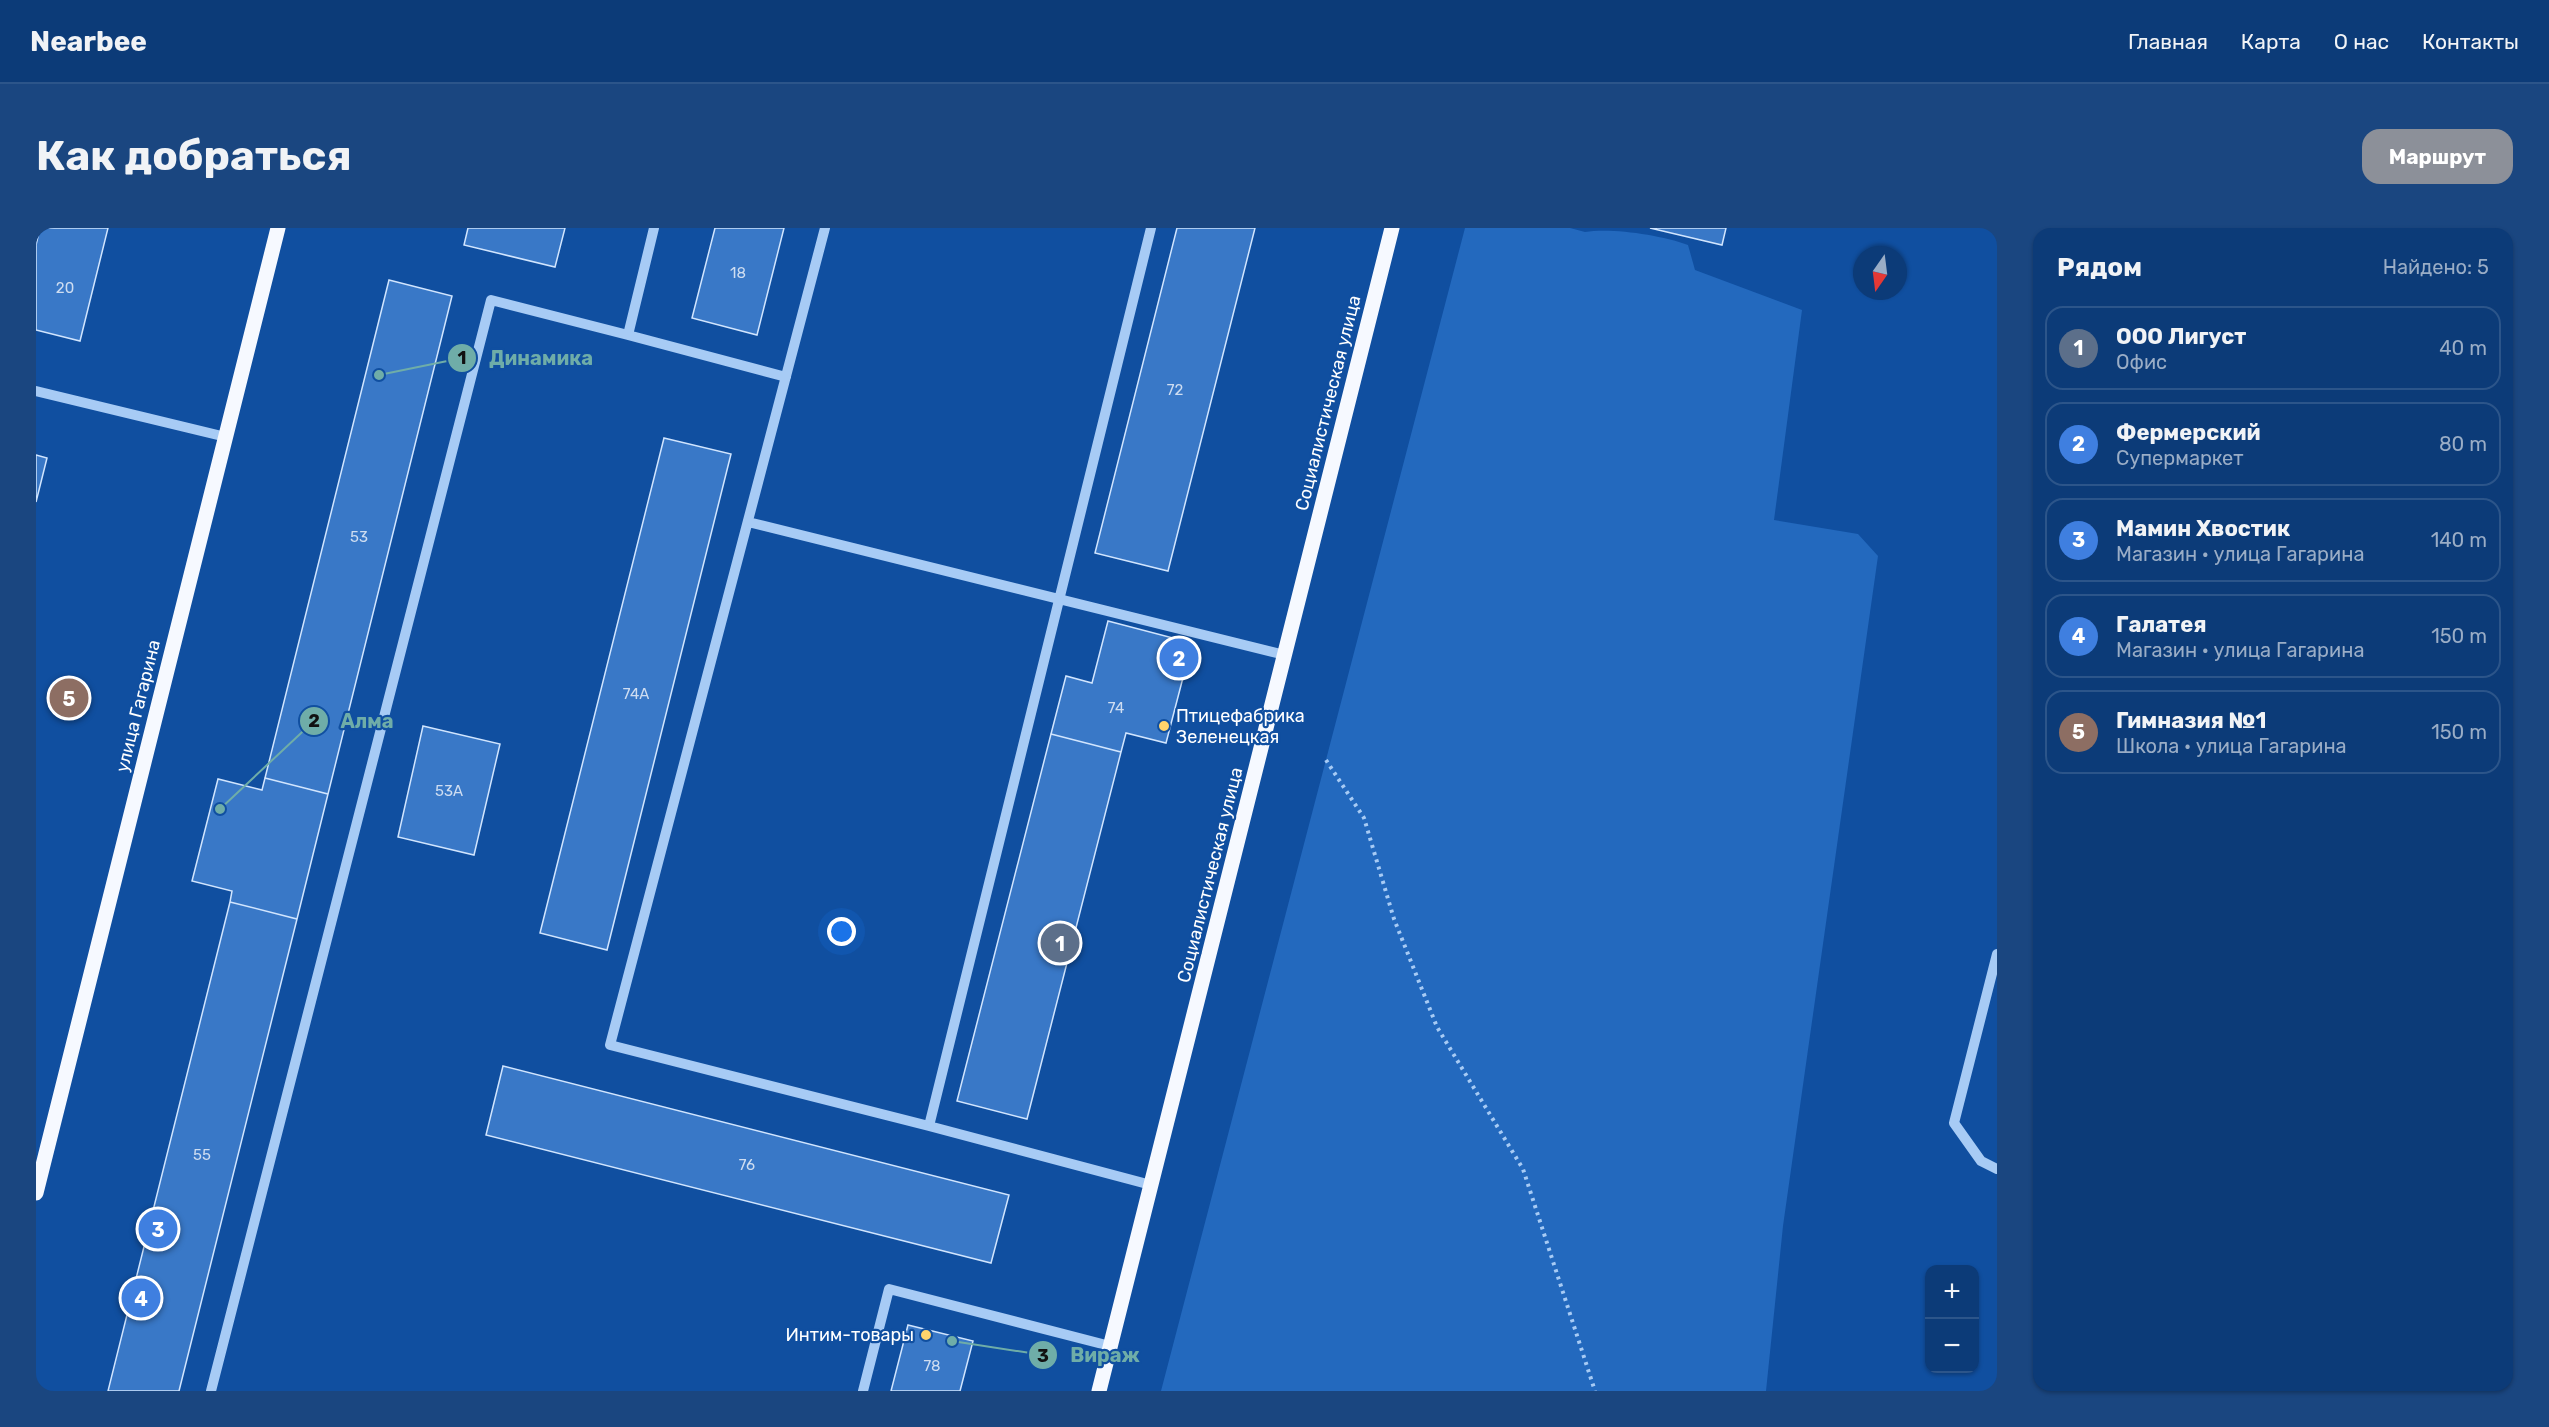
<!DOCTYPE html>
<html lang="ru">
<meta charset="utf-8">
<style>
:root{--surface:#0c3b78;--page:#1a4680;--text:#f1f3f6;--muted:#9aadc6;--line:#2c558a;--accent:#8c9099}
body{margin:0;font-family:Rubik,sans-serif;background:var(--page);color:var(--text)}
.controls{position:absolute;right:18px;bottom:18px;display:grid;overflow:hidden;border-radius:12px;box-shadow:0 2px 4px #0004}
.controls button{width:54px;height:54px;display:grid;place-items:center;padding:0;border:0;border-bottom:2px solid var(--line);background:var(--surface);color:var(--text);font:30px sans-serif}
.compass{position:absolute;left:1817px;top:18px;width:54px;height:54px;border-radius:50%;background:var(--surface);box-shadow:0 2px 4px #0004;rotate:194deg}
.you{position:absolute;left:806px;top:704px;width:21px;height:21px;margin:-15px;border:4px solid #fff;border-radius:50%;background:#1a73e8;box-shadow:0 0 0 9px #1a73e833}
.badge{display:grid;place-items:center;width:39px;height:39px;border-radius:50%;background:var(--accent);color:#fff;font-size:20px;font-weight:700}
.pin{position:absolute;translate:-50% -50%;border:3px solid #fff;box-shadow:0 2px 6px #0006}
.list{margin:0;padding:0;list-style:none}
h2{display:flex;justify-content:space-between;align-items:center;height:78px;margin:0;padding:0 24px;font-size:26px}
h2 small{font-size:20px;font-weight:400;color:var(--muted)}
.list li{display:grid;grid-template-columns:39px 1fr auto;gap:18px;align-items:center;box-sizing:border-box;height:84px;margin:0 12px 12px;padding:0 12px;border:2px solid var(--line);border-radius:18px}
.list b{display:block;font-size:22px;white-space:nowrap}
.list p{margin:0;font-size:20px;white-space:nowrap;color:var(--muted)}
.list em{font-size:20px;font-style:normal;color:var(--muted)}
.map{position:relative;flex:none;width:1961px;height:1163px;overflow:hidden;border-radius:18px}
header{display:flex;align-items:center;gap:36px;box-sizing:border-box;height:84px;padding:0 30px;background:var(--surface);border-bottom:2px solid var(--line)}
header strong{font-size:28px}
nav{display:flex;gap:33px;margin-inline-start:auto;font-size:21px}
.intro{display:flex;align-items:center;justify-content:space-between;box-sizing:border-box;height:144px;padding:0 36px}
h1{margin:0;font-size:42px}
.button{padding:15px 27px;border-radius:18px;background:var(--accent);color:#fff;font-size:21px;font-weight:700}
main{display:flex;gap:36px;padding:0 36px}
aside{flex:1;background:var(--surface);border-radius:18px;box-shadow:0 2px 4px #0004}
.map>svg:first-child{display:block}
.green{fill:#2369be}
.building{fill:#3978c7;stroke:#d1e5fe;stroke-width:1.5}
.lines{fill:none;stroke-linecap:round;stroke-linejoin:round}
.path{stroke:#a7cbf5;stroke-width:4;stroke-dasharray:3 4.5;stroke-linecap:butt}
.minor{stroke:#a7cbf5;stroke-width:10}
.major{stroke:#f6f9ff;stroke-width:15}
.poi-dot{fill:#ffd46c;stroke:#104fa0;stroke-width:2}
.labels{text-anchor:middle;stroke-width:4.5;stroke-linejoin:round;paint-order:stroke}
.number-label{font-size:15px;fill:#ceddf1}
.street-label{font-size:18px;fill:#fff;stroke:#104fa0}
.poi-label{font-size:18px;fill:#fff;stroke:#104fa0;text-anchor:start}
.leader{fill:none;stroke:#6fada8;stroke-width:2}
.callout-dot{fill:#6fada8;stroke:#104fa0;stroke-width:2}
.mark-label{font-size:18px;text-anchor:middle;font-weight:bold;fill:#111}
.callout-label{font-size:20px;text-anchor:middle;font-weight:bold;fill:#6fada8;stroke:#104fa0;stroke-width:4.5;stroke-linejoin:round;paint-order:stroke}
</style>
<header>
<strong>Nearbee</strong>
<nav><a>Главная</a><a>Карта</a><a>О нас</a><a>Контакты</a></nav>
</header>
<div class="intro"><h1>Как добраться</h1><a class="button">Маршрут</a></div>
<main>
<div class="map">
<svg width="1961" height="1163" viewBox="0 0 1961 1163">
<rect width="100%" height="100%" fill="#104fa0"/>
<!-- green -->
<path class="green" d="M1429,0h105l15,4c28,-4 75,3 103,13l7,25 107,40 -28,210 84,14 20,22 -95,670 -17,165h-605z"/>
<!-- building -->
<path class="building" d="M4,0h68l-28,113 -44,-11v-85z
M432,0h97l-10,39 -91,-22z
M679,0h69l-27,107 -65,-17z
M1141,0h78l-87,343 -73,-18z
M1614,0h76l-4,17z
M353,52l63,16 -124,498 -63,-16z
M628,210l67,16 -124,496 -67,-17z
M0,227l11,3 -11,44z
M1072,393l84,22 -26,100 -40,-10 -5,19 -70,-18 15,-58 26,7z
M387,498l77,18 -26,111 -76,-18z
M1015,506l70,18 -94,367 -70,-18z
M229,550l63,16 -31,125 -67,-17 2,-11 -40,-10 26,-102 44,11z
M194,674l67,17 -118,472h-71z
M467,838l506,129 -18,68 -505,-128z
M872,1097l65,16 -13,50h-69z"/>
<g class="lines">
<!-- path -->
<path class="path" d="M1290,532l38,58 30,101 43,108 86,142 72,222"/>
<!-- minor -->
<path class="minor" d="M618,0l-26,107 158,42
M789,0l-215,817 319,81 222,-898
M0,163l190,46
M712,294l537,133
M1961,726l-43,169 27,38 16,8
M893,898l222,59
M175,1163l280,-1091 137,35
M827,1163l26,-102 221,57"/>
<!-- major -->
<path class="major" d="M0,965l242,-965
M1063,1163l293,-1163"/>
</g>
<!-- markers -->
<g class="poi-dot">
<circle cx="1128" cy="498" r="6"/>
<circle cx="890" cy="1107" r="6"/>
</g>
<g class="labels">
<!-- number labels -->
<g class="number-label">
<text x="702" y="50">18</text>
<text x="29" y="65">20</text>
<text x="1139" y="167">72</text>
<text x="323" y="314">53</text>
<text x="600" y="471">74А</text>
<text x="1080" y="485">74</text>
<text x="413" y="568">53А</text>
<text x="166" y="932">55</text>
<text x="711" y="942">76</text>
<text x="896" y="1143">78</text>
</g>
<!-- street labels -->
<g class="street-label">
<text transform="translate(1292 175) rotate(-76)" y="6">Социалистическая улица</text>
<text transform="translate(102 478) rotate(-76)" y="6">улица Гагарина</text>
<text transform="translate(1174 647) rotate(-76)" y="6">Социалистическая улица</text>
</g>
<!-- poi labels -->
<g class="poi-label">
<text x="1140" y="494">Птицефабрика<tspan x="1140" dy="21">Зеленецкая</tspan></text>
<text x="878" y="1113" text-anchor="end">Интим-товары</text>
</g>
</g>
<!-- callouts -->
<path class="leader" d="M343 147L426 130M184 581L278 493M916 1113L1007 1127"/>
<g class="callout-dot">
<circle cx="343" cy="147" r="6"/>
<circle cx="184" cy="581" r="6"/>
<circle cx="916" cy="1113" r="6"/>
<circle cx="426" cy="130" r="15"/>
<circle cx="278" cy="493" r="15"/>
<circle cx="1007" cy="1127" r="15"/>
</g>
<g class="mark-label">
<text x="426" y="136">1</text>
<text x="278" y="499">2</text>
<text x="1007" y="1134">3</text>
</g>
<g class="callout-label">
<text x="505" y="137">Динамика</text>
<text x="331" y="500">Алма</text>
<text x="1069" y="1134">Вираж</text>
</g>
</svg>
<div class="controls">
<button>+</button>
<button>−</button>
</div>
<svg class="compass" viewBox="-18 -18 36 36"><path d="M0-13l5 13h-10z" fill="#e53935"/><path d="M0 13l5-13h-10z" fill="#9aadc6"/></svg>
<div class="you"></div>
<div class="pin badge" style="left:1024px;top:715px;background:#5c6f8a">1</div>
<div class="pin badge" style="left:1143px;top:430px;background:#3f7fe0">2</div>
<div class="pin badge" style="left:122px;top:1001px;background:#3f7fe0">3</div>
<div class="pin badge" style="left:105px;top:1070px;background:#3f7fe0">4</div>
<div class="pin badge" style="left:33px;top:470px;background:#8d6e63">5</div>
</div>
<aside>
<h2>Рядом<small>Найдено: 5</small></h2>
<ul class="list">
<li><span class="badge" style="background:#5c6f8a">1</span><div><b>ООО Лигуст</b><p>Офис</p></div><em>40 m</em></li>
<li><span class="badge" style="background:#3f7fe0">2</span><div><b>Фермерский</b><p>Супермаркет</p></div><em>80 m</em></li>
<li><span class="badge" style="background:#3f7fe0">3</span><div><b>Мамин Хвостик</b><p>Магазин · улица Гагарина</p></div><em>140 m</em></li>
<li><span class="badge" style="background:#3f7fe0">4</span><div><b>Галатея</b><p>Магазин · улица Гагарина</p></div><em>150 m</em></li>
<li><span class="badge" style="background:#8d6e63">5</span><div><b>Гимназия №1</b><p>Школа · улица Гагарина</p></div><em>150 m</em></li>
</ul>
</aside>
</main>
